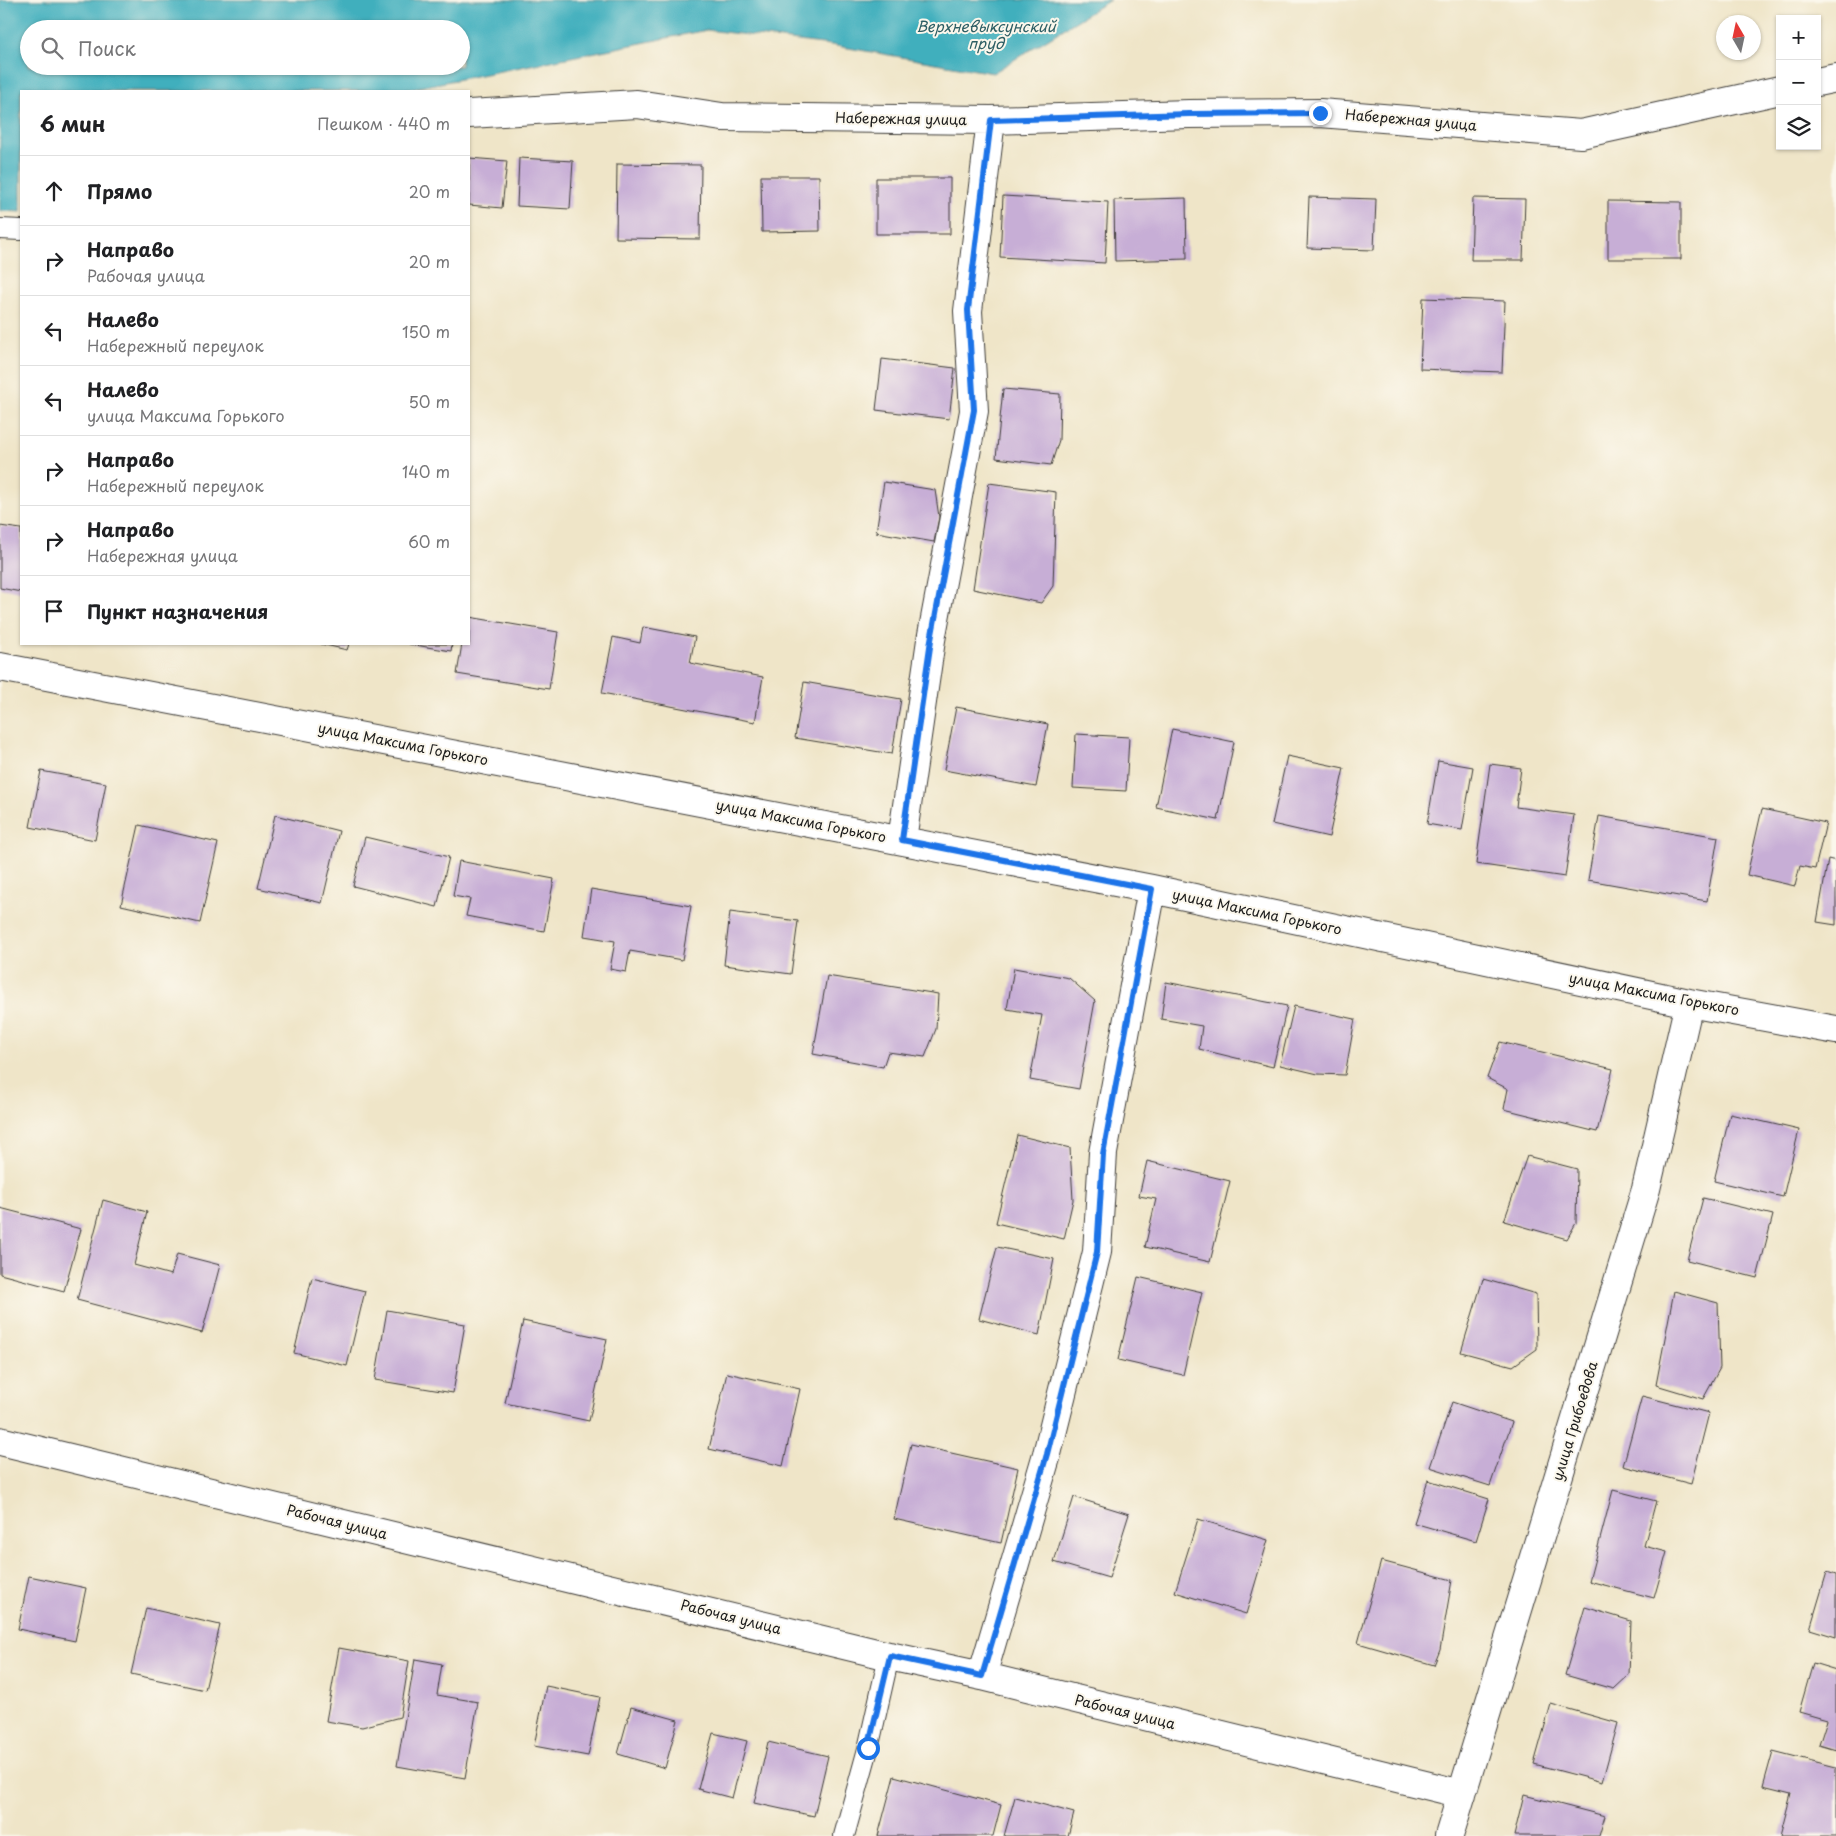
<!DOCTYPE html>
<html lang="ru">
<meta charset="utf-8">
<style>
:root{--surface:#fff;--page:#f2f2f2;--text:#202124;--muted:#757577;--line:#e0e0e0}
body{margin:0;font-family:"Playpen Sans",sans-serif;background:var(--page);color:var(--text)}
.controls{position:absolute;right:15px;top:15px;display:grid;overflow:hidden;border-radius:0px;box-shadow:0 1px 4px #0004}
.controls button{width:45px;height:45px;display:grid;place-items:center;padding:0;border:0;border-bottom:1px solid var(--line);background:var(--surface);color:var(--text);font:25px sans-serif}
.compass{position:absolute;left:1716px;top:15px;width:45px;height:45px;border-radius:50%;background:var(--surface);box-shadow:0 1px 4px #0004;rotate:351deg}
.stop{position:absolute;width:15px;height:15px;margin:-11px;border:4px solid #1a73e8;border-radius:50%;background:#fff}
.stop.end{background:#1a73e8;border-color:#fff;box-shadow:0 1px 5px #0008}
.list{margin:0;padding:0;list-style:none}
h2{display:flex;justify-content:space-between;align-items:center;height:65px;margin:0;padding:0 20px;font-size:21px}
h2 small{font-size:16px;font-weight:400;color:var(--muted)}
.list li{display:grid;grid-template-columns:32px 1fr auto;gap:15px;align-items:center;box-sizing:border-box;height:70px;padding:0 20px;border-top:1px solid var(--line)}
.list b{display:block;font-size:19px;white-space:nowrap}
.list p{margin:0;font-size:16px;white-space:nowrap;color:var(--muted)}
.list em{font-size:16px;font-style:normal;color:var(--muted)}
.icon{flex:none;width:28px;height:28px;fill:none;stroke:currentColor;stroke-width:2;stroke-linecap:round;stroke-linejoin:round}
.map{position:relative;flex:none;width:1836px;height:1836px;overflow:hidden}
.search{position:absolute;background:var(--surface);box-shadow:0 1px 4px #0004;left:20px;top:20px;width:450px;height:55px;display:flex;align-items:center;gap:12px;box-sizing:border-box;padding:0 18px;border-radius:28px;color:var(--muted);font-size:19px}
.panel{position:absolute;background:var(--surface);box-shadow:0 1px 4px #0004;left:20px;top:90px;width:450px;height:555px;border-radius:0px}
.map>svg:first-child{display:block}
.water{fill:#41afbd;stroke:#2e666c;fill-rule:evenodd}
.building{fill:#c7aed6}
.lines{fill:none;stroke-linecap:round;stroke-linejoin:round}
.service-casing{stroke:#3c3a36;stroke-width:22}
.minor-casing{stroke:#3c3a36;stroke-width:30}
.service{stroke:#fff;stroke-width:20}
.minor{stroke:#fff;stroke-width:28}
.route{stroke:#1a73e8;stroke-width:6}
.labels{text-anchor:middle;stroke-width:4;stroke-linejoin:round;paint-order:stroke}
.street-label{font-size:14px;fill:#1c1c1c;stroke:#fbf7ec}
.water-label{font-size:15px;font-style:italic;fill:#2d5e64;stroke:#fbf7ec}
</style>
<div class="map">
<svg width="1836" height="1836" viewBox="0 0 1836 1836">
<rect width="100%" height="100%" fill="#fbf7ec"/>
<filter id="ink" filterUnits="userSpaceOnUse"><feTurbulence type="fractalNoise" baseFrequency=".02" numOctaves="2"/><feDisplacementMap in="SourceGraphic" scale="10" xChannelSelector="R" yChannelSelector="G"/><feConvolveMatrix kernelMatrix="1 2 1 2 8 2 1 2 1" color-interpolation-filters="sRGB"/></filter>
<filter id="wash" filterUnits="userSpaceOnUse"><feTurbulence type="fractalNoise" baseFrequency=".0096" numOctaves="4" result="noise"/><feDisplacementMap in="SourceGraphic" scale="20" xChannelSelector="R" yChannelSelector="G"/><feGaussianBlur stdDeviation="1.12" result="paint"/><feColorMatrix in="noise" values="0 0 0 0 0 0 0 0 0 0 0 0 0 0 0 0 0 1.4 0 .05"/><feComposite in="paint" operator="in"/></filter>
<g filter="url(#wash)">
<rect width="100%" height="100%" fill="#efe5c8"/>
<!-- water -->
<path class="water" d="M0,0h1110l-117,73 -162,-28 -124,-15 -307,61h-379v121l-21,-1zM29,29h432v37h-432z"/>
<g id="blocks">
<!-- building -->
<path class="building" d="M469,158l38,3 -5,47 -33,-3z
M519,158l54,3 -3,48 -53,-3z
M617,164l84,1 -1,74 -84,-1z
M761,176h58l1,55 -58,1z
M876,178h74v56h-74z
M1003,196l105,6 -3,61 -105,-6z
M1309,197l67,2 -2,51 -67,-2z
M1186,198l1,61 -72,2 -1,-61z
M1473,198l52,1 -2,61h-52z
M1608,201l73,1v57h-73z
M1423,298l82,3 -3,71 -82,-3z
M882,359l73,9 -6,51 -73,-9z
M1003,389l57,5 -1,46 -8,25 -55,-7z
M884,482l51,8 4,27 -5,25 -58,-10z
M989,483l67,9 -3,94 -12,17 -68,-14z
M0,526l21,3v63l-21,-4z
M469,617l89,15 -9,57 -92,-15 5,-30h7z
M643,627l52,10 -5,26 73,14 -8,45 -153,-29 11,-56 27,6z
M321,644h28l-2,6z
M409,644h43l-1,7z
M804,682l97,17 -9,55 -97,-16z
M956,707l92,17 -12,63 -92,-17z
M1172,729l62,13 -16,78 -62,-13z
M1076,734l53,3 -3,54 -53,-3z
M1287,756l57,12 -15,69 -57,-13z
M1438,761l35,6 -11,63 -35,-6z
M1490,764l31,4 -5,39 58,8 -9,62 -89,-13z
M41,771l65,12 -11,57 -65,-13z
M1762,809l64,14 -11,46 -15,-3 -5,20 -48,-11z
M275,815l64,16 -17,72 -64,-15z
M1599,816l119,21 -11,64 -119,-21z
M139,825l79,18 -18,80 -79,-18z
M365,837l84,20 -12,50 -84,-21z
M1828,859l8,2v64l-19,-3z
M459,861l95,18 -10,52 -78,-15 4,-17 -17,-3z
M591,889l100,17 -9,54 -52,-9 -4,21 -16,-3 5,-28 -31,-5z
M730,912l68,9 -7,53 -67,-9z
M1014,968l55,10 26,23 -16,88 -49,-9 12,-65 -35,-6z
M827,976l111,18 -2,35 -11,28 -37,-5 -5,15 -70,-13z
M1166,982l121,24 -14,61 -74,-18 3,-23 -41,-7z
M1294,1006l61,13 -10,56 -27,-1 -38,-9z
M1500,1042l113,27 -16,63 -93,-23 4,-20 -21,-11z
M1730,1114l69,16 -16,67 -69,-16z
M1017,1135l53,13 3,52 -9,39 -68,-16z
M1527,1156l50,13 -1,54 -9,16 -63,-18z
M1147,1161l83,20 -20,81 -65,-15 11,-48 -17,-3z
M1703,1198l70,17 -16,63 -70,-18z
M103,1200l44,12 -13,53 37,10 6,-21 43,11 -18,68 -125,-33z
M0,1208l81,21 -17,62 -64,-17z
M997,1247l57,12 -15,76 -60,-16z
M1138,1277l64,15 -19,83 -65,-15z
M312,1278l53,13 -18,75 -53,-13z
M1483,1279l53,15 1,55 -24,17 -52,-14z
M1674,1291l44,12 2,65 -17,31 -47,-14z
M387,1310l78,14 -12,69 -78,-13z
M523,1321l84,18 -18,82 -84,-18z
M727,1373l73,16 -17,77 -74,-17z
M1642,1396l67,17 -18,71 -68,-18z
M1452,1402l60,20 -22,64 -60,-19z
M911,1444l107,24 -17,75 -107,-24z
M1428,1480l61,19 -13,42 -62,-18z
M1613,1490l43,11 -12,45 23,6 -13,46 -65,-17z
M1074,1497l55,17 -20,64 -55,-16z
M1198,1519l70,21 -22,74 -71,-22z
M1381,1561l71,19 -12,70 -6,15 -76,-22z
M1827,1572l9,3v62l-26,-8z
M29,1576l57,12 -11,53 -57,-12z
M1585,1607l46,14 -2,54 -15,14 -49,-14z
M146,1608l74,17 -15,65 -74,-16z
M339,1648l70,13 -9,56 -38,10 -36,-6z
M415,1659l27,5 -5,31 41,7 -13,76 -68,-12z
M1813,1663l23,7v80l-17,-5 8,-25 -28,-8z
M546,1686l54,11 -12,59 -54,-10z
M1551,1704l67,19 -16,59 -68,-18z
M631,1707l47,13 -13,48 -47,-14z
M713,1733l34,8 -15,57 -34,-9z
M768,1742l60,14 -14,60 -60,-13z
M1773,1751l63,16v69h-56l11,-42 -28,-7z
M894,1776l107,29 -8,31h-115z
M1524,1795l81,21 -6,20h-85z
M1015,1797l59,16 -6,23h-64z"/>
</g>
</g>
<g filter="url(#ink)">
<use href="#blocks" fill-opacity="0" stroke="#3c3a36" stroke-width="1"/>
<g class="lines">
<defs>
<path id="service" d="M0,229l21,1
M844,1836l24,-87 21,-93"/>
<path id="minor" d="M1817,82l19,-4
M469,114l168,-10 85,13 269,3 198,-6 131,-1 261,21 199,-44
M0,667l1152,222 537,114 147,27
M902,840l29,-200 43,-229 -6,-100 23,-191
M0,1441l889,215 93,20 480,118
M982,1676l65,-222 50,-202 6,-99 49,-264
M1449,1836l197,-647 43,-186"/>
</defs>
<!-- service casing -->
<use href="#service" class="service-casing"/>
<!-- minor casing -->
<use href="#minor" class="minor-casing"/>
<!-- service -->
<use href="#service" class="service"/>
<!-- minor -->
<use href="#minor" class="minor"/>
</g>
</g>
<g class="lines" filter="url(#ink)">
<!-- route -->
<path class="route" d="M868,1748l22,-92 92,20 65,-222 50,-202 6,-98 49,-265 -250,-49 29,-200 43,-230 -6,-100 23,-190 198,-6 131,-1"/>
</g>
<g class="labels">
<!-- street labels -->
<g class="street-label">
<text transform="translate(901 119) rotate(1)" y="5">Набережная улица</text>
<text transform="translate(1411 120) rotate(5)" y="5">Набережная улица</text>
<text transform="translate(403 744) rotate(11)" y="5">улица Максима Горького</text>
<text transform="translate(801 821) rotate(11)" y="5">улица Максима Горького</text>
<text transform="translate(1257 912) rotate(12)" y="5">улица Максима Горького</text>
<text transform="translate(1654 994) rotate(11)" y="5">улица Максима Горького</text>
<text transform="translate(1575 1421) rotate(-73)" y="5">улица Грибоедова</text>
<text transform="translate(337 1522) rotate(14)" y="5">Рабочая улица</text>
<text transform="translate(731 1617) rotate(14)" y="5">Рабочая улица</text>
<text transform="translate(1125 1712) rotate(14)" y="5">Рабочая улица</text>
</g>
<!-- water labels -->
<g class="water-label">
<text x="986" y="32">Верхневыксунский<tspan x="986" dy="17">пруд</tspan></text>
</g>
</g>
</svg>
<div class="controls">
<button>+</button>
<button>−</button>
<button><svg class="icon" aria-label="layers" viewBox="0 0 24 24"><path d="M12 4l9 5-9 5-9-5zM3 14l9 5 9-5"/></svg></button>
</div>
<svg class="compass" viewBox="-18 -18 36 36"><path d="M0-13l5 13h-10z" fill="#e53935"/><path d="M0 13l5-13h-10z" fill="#757577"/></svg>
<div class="stop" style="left:868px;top:1748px"></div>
<div class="stop end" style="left:1320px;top:113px"></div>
<div class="search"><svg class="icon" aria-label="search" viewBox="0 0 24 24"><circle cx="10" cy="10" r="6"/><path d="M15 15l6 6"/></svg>Поиск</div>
<section class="panel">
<h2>6 мин<small>Пешком · 440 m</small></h2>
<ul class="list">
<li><svg class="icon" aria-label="ahead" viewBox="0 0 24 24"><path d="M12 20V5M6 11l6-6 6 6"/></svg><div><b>Прямо</b></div><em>20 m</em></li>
<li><svg class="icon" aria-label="right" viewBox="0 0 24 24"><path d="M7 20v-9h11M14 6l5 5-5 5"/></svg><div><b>Направо</b><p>Рабочая улица</p></div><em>20 m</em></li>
<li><svg class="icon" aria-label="left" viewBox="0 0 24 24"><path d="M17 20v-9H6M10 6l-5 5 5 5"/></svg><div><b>Налево</b><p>Набережный переулок</p></div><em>150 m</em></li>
<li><svg class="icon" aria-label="left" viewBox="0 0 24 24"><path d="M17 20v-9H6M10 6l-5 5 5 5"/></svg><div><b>Налево</b><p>улица Максима Горького</p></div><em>50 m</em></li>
<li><svg class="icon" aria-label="right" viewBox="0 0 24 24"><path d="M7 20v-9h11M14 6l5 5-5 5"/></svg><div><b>Направо</b><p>Набережный переулок</p></div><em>140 m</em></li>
<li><svg class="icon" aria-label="right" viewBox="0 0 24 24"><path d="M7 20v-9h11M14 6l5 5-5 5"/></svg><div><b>Направо</b><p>Набережная улица</p></div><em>60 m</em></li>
<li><svg class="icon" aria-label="arrive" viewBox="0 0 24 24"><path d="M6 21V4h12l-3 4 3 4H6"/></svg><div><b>Пункт назначения</b></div></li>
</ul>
</section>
</div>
